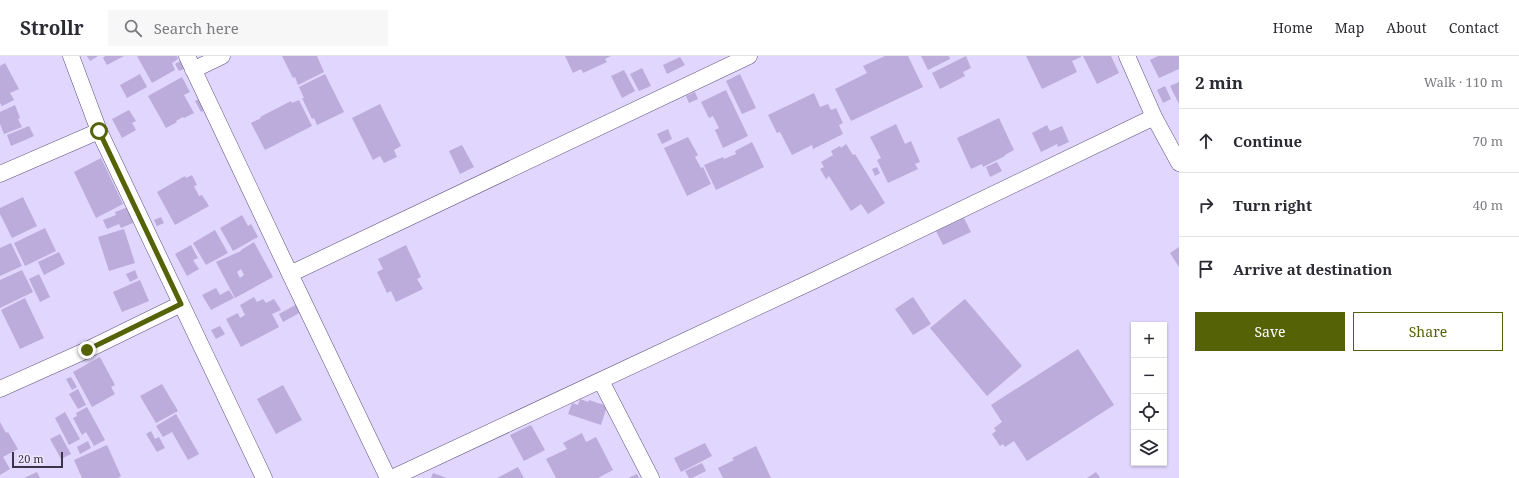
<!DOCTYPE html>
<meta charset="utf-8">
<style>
:root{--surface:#fff;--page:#f7f7f7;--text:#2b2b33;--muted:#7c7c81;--line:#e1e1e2;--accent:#556306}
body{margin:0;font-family:"Noto Serif",serif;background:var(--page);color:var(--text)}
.controls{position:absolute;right:12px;bottom:12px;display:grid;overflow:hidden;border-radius:0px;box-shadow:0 1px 3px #0004}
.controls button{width:36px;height:36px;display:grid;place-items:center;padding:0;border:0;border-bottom:1px solid var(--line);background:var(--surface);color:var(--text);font:20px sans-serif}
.scale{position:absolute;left:12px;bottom:10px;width:51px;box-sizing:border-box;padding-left:4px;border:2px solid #3b3448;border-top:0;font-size:11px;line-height:14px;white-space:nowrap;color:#3b3448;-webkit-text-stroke:3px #ece6fb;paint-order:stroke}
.stop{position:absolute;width:12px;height:12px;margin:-9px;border:3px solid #556306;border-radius:50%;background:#fff}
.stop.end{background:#556306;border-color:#fff;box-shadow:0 1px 4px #0008}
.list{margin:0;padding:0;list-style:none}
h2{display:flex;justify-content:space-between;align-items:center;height:52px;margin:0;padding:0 16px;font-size:17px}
h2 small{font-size:13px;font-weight:400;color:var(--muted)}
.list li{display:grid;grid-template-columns:26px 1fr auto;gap:12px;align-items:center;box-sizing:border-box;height:64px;padding:0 16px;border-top:1px solid var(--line)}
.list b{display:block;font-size:15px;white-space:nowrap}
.list em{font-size:13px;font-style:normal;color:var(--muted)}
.actions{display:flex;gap:8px;padding:12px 16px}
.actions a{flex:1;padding:9px 0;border:1px solid var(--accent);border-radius:0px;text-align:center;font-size:14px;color:var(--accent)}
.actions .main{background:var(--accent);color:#fff}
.icon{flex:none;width:22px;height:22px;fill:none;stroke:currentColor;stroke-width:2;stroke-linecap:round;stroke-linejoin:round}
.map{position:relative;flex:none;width:1179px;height:422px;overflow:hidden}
header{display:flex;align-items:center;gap:24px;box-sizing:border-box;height:56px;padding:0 20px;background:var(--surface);border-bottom:1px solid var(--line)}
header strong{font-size:19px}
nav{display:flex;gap:22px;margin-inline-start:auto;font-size:14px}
.search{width:280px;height:36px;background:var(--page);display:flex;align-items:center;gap:10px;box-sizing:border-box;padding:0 14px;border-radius:0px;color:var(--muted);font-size:15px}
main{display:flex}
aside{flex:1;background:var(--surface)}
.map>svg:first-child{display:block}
.building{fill:#bbacdc;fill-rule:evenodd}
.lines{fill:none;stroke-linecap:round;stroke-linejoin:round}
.street-casing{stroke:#5f517c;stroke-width:17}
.street{stroke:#fff;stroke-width:16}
.route{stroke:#556306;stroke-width:5}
</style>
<header>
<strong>Strollr</strong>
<div class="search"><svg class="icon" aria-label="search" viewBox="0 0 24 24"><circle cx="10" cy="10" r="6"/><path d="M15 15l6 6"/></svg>Search here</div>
<nav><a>Home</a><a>Map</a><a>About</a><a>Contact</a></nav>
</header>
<main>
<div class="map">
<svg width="1179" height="422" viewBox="0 0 1179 422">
<rect width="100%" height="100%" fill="#e1d6fd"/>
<!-- building -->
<path class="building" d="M87,0h11l-8,5z
M105,0h19l-17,9 -4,-7z
M137,0h40l1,3 -6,4 3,7 -23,13z
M282,0h35l7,16 -26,13 -3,-8 -2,1z
M565,0h46l-6,3 2,3 -24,11 -2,-4 -8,4z
M885,0h23l15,31 -72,34 -16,-32 32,-16 -4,-7z
M921,0h28l1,3 -22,11z
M966,0l5,12 -8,4 2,4 -25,13 -8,-16z
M1026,0h55v1l-9,4 5,11 -35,17z
M1083,0h28l8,17 -22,11z
M1158,0h21v13l-20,9 -9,-18z
M680,1l5,8 -18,9 -4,-9z
M184,3l4,8 -9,4 -4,-7z
M5,7l14,26 -9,4 4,7 -12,6 -2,-3v-37z
M642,12l9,18 -12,5 -9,-17z
M624,14l11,21 -13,7 -11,-22z
M140,18l7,13 -20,11 -7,-13z
M325,18l19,38 -27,13 -3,-7 -2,1 -10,-21h2l-5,-11z
M740,18l16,34 -14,6 -16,-33z
M182,21l8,15 -6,3 10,18 -10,5 -1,-1 -7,4 1,1 -11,6 -18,-32z
M1179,26v22l-9,-18z
M1165,30l6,13 -8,4 -6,-13z
M726,34l22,46 -25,12 -8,-18 4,-2 -6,-12 -4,2 -8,-16z
M695,36l3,7 -9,4 -3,-7z
M814,37l6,14 8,-3 3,6 5,-2 7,15 -4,2 4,9 -30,15 -1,-4 -20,10 -12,-23 -3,1 -9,-18z
M202,41l7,11 -8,4 -6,-11z
M299,44l13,26 -47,24 -14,-27 10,-5 -1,-1 31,-16 1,2z
M380,48l21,42 -7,4 3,7 -13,6 -4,-7 -7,4 -21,-42z
M15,49l5,13 -2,1 4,8 -18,7 -4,-10v-12z
M129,54l7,11 -4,2 4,7 -14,8 -10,-19z
M999,62l15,32 -9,5v1l-22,11 -1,-3 -11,5 -14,-31z
M896,68l9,20 6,-3 9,21 -5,2 3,5 -30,14 -11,-23 4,-2 -11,-21z
M1047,69l3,6 12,-5 7,16 -11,5 -1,-3 -16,8 -9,-19z
M29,70l5,10 -23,10 -4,-11z
M668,73l4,10 -10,5 -5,-10z
M688,81l10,18 -3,2 6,11 2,-1 8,17 -24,12 -23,-48z
M752,86l12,25 -48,23 -12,-25 19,-8 1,2 12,-5 -1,-3z
M846,88l7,11 2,-1 30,49 -17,11 -7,-10 -10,7 -22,-35 -3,3 -6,-10 4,-2 -3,-5 12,-7 -2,-4 9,-5 1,2z
M462,89l12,22 -14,7 -11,-23z
M101,102l22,46 -27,14 -22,-46z
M997,106l5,9 -12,6 -4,-10z
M877,111l3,6 -5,3 -3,-7z
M192,119l5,10 -3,1 5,10 3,-1 7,11 -34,19 -18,-33 28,-16 1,2z
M23,141l14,29 -25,12 -12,-24v-6z
M128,151l7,15 -14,6 -2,-4 -12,5 -4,-9 13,-5 -1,-3z
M242,159l6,11 3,-2 7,13 -25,14 -13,-23z
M161,161l3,6 -7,3 -3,-6z
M964,162l7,14 -28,13 -7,-14z
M45,172l11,23 -31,15 -11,-23z
M124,173l11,34 -26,8 -11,-34z
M215,174l13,23 -22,12 -13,-22z
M254,186l19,35 -38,21 -19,-36 25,-11v-1zM241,213l3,6 -4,3 -3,-6z
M11,187l11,23 -22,10v-28z
M191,189l7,13 -5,2 6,9 -12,7 -12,-22z
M406,189l15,32 -4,2 6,10 -27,13 -5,-11 -4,2 -10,-21 6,-3 -5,-10z
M1179,191v20l-9,-14z
M59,196l6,12 -21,11 -6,-13z
M22,214l11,22 -33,16v-28z
M135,214l3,8 -8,4 -4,-8z
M39,218l11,23 -10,5 -11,-23z
M140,224l9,21 -27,11 -9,-20z
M216,232l4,7 9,-5 5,8 -23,12 -9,-15z
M254,241l3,5 6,-3 3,4 8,-4 7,11 -9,4 7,13 -38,20 -15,-28 12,-6 2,5 5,-3 -5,-10z
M913,241l18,27 -18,11 -18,-26z
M25,242l19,40 -24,11 -19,-39z
M965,243l57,67 -35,30 -57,-68z
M297,248l4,8 -18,10 -4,-8z
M220,270l5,8 -9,5 -5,-9z
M1078,293l36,56 -87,56 -13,-20 -9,6 -2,-3 -3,2 -8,-12 4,-3 -2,-3 8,-6 -11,-17z
M100,301l15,28 -4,2 4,7 -23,13 -19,-35z
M71,321l6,10 -5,3 -6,-11z
M162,328l16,27 -22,12 -16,-27z
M283,329l19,35 -26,14 -19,-35z
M78,333l8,16 -8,4 -9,-15z
M580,343l8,3 1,-2 18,6 -6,19 -33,-11 4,-11 6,2z
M87,351l18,33 -11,6 -8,-14 -4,3 -9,-17 4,-2 -1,-3z
M65,356l15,27 -11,6 -14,-27z
M176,358l23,40 -11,6 -16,-28 -9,5 -7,-11z
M0,366l6,11 2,-1 10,17 -15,8 7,12 -10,6z
M531,369l14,25 -21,11 -14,-26z
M151,375l4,8 4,-2 6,11 -8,4 -11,-18z
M582,377l4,9 10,-5 17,33 -15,8h-42l-10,-19 21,-10 -4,-6z
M60,378l11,20 -10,5 -11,-20z
M88,385l3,7 -11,6 -3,-7z
M705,387l7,13 -31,16 -7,-14z
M107,389l14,31 -3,2h-36l-8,-18z
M756,390l15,32h-48l-5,-10 16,-8 -2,-2z
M702,407l4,8 -14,7h-3l-4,-7z
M518,411l6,11h-27z
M37,416l3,6h-16z
M1096,416l4,6h-13z
M433,417l14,5h-16z
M637,418l2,4h-11z"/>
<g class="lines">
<defs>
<path id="street" d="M71,0l28,75 165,347
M187,0l103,218 98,204
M1127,0l27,61 25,46
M193,14l29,-14
M0,118l99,-43
M290,218l459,-218
M601,325l50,97
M0,333l87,-39 94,-46
M392,422l421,-197 341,-164"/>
</defs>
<!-- street casing -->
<use href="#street" class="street-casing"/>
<!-- street -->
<use href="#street" class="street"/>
</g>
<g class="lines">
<!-- route -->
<path class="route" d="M87,294l94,-46 -82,-173"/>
</g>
</svg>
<div class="controls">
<button>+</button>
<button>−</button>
<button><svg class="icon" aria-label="locate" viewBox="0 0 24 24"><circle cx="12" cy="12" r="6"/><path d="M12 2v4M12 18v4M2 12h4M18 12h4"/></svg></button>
<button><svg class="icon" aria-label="layers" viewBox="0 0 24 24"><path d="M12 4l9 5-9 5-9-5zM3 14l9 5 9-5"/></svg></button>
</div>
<div class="scale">20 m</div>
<div class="stop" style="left:99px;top:75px"></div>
<div class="stop end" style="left:87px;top:294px"></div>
</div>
<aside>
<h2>2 min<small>Walk · 110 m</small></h2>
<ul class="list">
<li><svg class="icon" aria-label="ahead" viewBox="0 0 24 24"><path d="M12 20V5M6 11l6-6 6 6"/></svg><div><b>Continue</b></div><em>70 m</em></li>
<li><svg class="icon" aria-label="right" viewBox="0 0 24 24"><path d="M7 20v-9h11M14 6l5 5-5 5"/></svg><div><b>Turn right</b></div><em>40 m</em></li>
<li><svg class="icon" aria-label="arrive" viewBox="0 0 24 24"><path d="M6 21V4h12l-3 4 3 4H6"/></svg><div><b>Arrive at destination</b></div></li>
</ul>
<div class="actions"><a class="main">Save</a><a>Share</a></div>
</aside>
</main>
